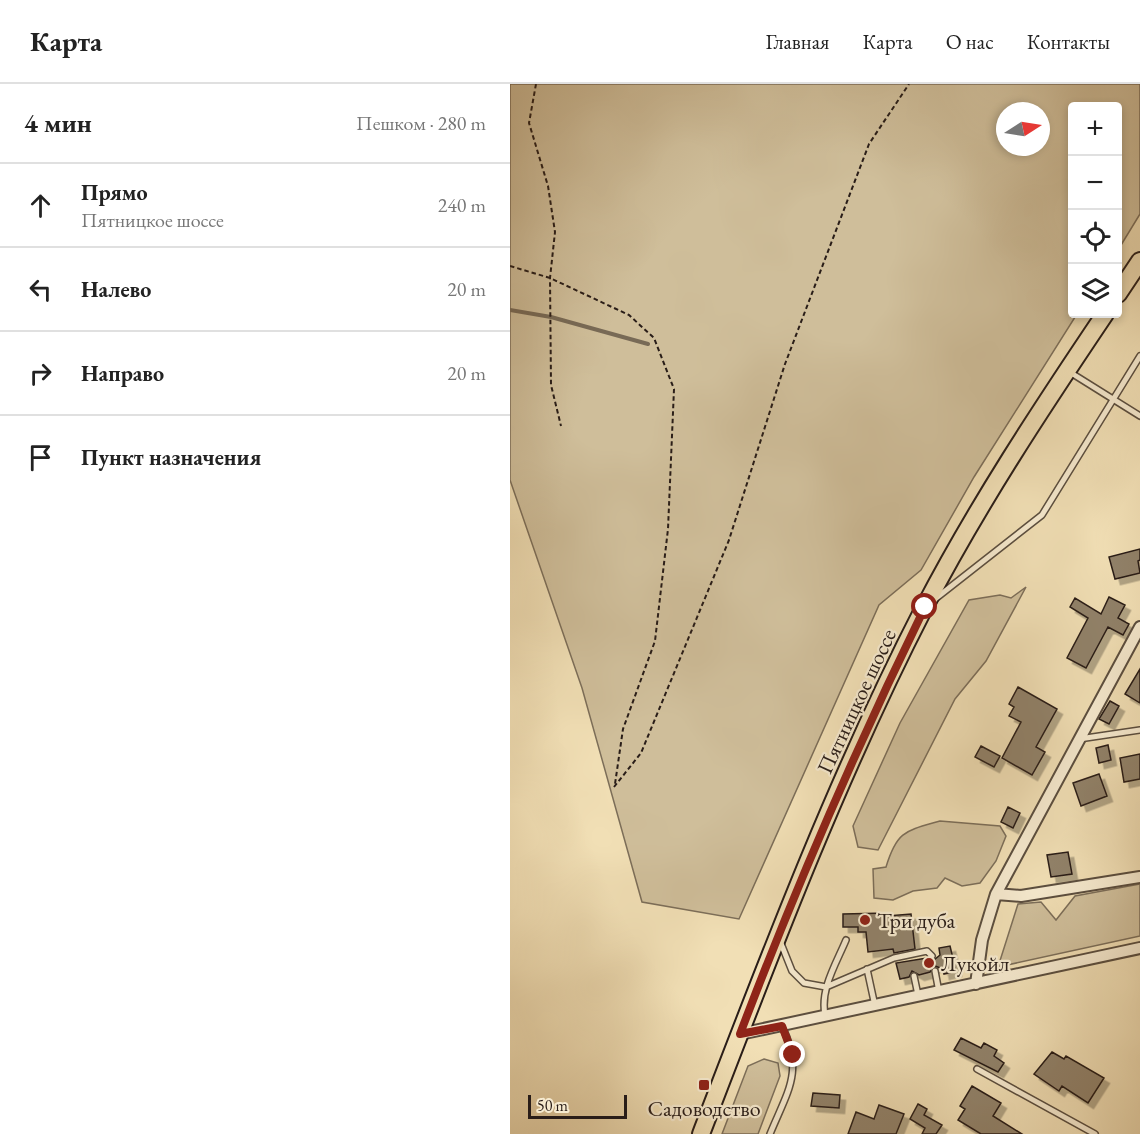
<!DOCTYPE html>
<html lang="ru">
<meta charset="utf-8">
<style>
:root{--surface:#fff;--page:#f2f2f2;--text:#222;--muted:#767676;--line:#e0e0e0}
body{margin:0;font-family:"EB Garamond",serif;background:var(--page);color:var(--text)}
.controls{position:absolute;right:18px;top:18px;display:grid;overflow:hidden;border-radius:6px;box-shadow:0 3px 9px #0003}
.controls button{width:54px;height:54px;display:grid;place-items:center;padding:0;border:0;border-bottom:2px solid var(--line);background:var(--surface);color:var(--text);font:30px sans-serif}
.compass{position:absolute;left:486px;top:18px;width:54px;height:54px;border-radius:50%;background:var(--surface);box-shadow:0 3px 9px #0003;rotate:78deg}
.scale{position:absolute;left:18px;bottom:15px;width:99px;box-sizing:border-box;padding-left:6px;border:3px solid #291d18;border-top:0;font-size:16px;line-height:21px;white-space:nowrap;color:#291d18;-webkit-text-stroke:4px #f6eacf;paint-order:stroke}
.stop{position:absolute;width:18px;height:18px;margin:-14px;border:4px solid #8f2418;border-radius:50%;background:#fff}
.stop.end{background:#8f2418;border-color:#fff;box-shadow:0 2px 6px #0008}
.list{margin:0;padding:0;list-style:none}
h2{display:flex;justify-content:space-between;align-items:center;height:78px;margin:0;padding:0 24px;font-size:26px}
h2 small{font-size:20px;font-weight:400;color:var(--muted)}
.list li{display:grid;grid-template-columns:39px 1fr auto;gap:18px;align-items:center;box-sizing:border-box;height:84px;padding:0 24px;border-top:2px solid var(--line)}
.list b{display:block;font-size:22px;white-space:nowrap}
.list p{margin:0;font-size:20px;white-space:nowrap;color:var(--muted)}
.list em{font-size:20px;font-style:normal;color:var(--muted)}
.icon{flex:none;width:33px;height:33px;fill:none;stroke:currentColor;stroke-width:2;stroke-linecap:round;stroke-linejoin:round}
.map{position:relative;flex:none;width:630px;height:1050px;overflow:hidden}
header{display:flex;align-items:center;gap:36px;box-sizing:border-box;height:84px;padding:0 30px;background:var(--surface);border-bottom:2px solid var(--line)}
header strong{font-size:28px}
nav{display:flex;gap:33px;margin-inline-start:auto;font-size:21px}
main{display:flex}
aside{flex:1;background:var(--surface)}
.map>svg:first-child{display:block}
.green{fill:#cfbe9a;stroke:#7c6e59;stroke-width:1.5;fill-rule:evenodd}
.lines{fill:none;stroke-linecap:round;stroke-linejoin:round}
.stream{stroke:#786a56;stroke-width:4}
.building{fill:#91826a;stroke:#291d18;stroke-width:1.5;filter:url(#shadow)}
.lane-casing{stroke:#5b4e3f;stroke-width:8}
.street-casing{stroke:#5b4e3f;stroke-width:14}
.primary-casing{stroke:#291d18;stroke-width:20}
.path{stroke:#291d18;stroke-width:2;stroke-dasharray:4.5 3;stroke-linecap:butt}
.lane{stroke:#f6eacf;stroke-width:5}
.street{stroke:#f6eacf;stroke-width:10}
.primary{stroke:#f1dfb5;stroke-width:16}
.route{stroke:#8f2418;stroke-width:8}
.poi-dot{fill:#8f2418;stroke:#f6eacf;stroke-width:2}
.labels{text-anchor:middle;stroke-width:4.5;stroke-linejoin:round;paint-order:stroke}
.street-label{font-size:22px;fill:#291d18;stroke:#f6eacf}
.poi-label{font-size:22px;fill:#291d18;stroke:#f6eacf;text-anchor:start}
</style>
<header>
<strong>Карта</strong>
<nav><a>Главная</a><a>Карта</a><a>О нас</a><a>Контакты</a></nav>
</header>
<main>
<aside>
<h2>4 мин<small>Пешком · 280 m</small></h2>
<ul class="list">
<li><svg class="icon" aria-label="ahead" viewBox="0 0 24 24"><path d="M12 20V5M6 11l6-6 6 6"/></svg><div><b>Прямо</b><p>Пятницкое шоссе</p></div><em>240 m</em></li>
<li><svg class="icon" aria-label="left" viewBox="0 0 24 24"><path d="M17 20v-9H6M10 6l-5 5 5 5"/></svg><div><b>Налево</b></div><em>20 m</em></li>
<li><svg class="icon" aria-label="right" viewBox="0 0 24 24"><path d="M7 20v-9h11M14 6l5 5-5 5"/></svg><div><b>Направо</b></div><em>20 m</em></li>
<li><svg class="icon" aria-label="arrive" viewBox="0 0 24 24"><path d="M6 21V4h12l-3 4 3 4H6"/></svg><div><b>Пункт назначения</b></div></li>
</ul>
</aside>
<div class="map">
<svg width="630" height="1050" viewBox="0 0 630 1050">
<defs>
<filter id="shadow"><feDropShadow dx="5.5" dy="5.5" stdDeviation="0" flood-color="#0004"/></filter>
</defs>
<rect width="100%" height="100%" fill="#f1dfb5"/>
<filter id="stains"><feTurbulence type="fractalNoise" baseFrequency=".00333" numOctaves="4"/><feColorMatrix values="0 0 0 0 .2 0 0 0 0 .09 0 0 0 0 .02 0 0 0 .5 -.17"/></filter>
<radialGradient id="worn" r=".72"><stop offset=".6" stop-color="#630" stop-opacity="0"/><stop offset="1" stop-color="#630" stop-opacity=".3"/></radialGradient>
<!-- green -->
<path class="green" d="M0,0h630v130l-22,36v-144h-46v208h5l-103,163 -53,93 -42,35 -140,314 -97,-17 -60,-214 -72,-208zM495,27h36v36h-36z
M516,503l-40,74 -31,38 -77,151 -20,-3 -5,-21 47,-103 69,-123 31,-5 11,3z
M430,737l60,5 6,10 -10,25 -16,22 -18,3 -17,-8 -8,10 -24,3 -20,9 -19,-2 -1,-29 13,-2c11,-36 19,-36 54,-46z
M630,800v52l-142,31 20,-63 23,-2 15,18 19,-24z
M254,975l14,4 2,13 -22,58h-36l26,-68z"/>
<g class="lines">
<!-- stream -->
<path class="stream" d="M0,226l41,7 97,27"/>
</g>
<!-- building -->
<path class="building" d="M630,465v11l-2,1 2,12 -25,6 -6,-22z
M599,513l16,8 -7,13 11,6 -6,11 -15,-8 -22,41 -19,-10 21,-40 -18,-11 5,-9 26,16z
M630,585v34l-15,-9z
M508,603l39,22 -21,38 9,5 -13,23 -30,-17 19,-36 -12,-6 5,-9 -5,-3z
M600,617l9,5 -10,18 -10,-5z
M598,661l3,15 -12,3 -3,-15z
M471,662l19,10 -6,11 -19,-10z
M630,670v25l-16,3 -4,-24z
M589,690l8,22 -26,10 -8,-23z
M498,723l12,6 -7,15 -12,-6z
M558,768l4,22 -21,3 -4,-22z
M377,829v3l24,-2 4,35 -21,4 -1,-4 -25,3 -2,-20h-8v-5h-15v-13z
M440,862l6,25 -12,3 -1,-5 -8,-3 -5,6 -11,3 -7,-4 -3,6 -9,2 -4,-16 31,-5 7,2 6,-5 -1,-7z
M451,954l20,10 3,-5 13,7 -3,6 10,7 -6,9 -44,-22z
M542,968l12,7 2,-3 38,22 -16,25 -26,-17 -3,5 -25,-17z
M462,1002l29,17 -8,13 29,18h-41l-23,-14 7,-11 -5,-3z
M303,1009l27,2 -1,13 -28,-2z
M408,1020l9,5 -3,6 18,10 -6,9h-14l3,-6 -15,-9z
M369,1021l25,9 -8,20h-48l8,-22 18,7z"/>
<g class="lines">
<defs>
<path id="lane" d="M558,287l72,45
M425,515l107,-84 98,-159
M569,655l61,-9
M270,857l12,30 12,12 22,4 68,-29 33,-7 5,5
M357,885l8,37
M425,887l4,21
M404,892l4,19
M315,931c-5,-26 11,-51 21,-75
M467,985l118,65
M260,1050c18,-44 34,-62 12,-108"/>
<path id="street" d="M486,810l25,2 119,-19
M466,900l6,-44 14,-46 144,-267
M230,950l400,-86"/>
<path id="primary" d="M608,210l22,-33
M191,1050c68,-177 136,-357 223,-526 53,-102 117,-199 181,-294"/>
</defs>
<!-- lane casing -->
<use href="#lane" class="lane-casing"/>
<!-- street casing -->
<use href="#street" class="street-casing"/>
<!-- primary casing -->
<use href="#primary" class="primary-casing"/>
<!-- path -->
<path class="path" d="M26,0l-7,39 19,63 7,46 -5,46 1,107 10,41
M0,182l40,12 79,37 25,23 20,51 -6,140 -13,112 -32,88 -8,55
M104,703l27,-34 88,-213 56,-176 84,-220 40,-60"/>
<!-- lane -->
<use href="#lane" class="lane"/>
<!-- street -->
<use href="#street" class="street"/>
<!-- primary -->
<use href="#primary" class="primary"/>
</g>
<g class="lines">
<!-- route -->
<path class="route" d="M283,971l-11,-29 -42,8c55,-145 117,-288 185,-427"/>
</g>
<!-- markers -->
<g class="poi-dot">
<circle cx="355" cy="836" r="6"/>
<circle cx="419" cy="879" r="6"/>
<rect x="188" y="995" width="12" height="12" rx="3"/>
</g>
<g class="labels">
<!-- street labels -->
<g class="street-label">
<text transform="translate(346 617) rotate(-65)" y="8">Пятницкое шоссе</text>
</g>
<!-- poi labels -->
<g class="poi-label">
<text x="367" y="844">Три дуба</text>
<text x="431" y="887">Лукойл</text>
<text x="194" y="1032" text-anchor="middle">Садоводство</text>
</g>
</g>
<rect width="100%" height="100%" filter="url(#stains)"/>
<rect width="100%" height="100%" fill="url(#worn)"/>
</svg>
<div class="controls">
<button>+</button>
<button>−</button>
<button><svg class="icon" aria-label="locate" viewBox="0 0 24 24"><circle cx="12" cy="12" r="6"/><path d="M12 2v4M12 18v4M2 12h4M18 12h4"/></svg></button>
<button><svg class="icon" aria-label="layers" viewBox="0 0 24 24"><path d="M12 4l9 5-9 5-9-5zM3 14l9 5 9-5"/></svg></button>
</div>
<svg class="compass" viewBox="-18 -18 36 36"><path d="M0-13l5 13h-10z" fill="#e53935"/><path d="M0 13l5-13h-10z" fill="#767676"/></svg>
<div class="scale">50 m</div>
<div class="stop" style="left:415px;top:523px"></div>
<div class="stop end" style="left:283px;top:971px"></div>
</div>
</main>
